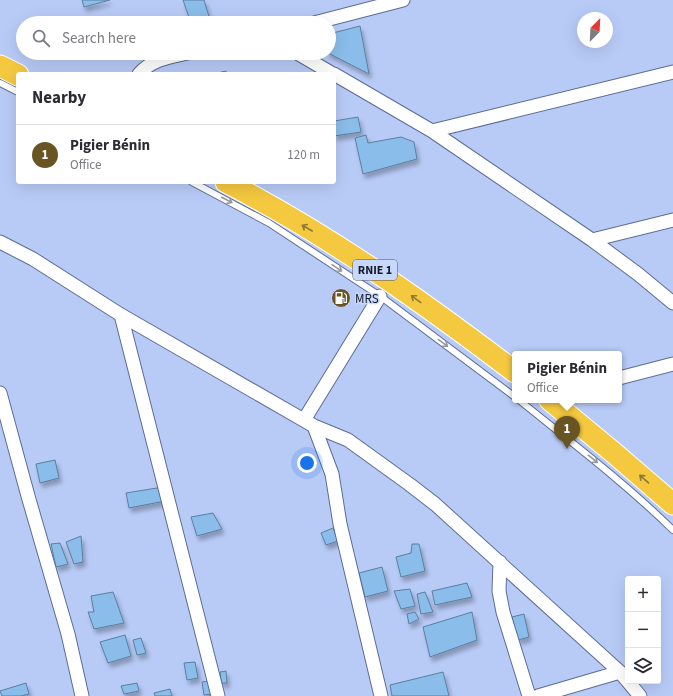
<!DOCTYPE html>
<meta charset="utf-8">
<style>
:root{--surface:#fff;--page:#f7f7f7;--text:#2b2b33;--muted:#7c7c81;--line:#e1e1e2;--accent:#695423}
body{margin:0;font-family:"Source Sans 3",sans-serif;background:var(--page);color:var(--text)}
.controls{position:absolute;right:12px;bottom:12px;display:grid;overflow:hidden;border-radius:4px;box-shadow:0 4px 16px #0002}
.controls button{width:36px;height:36px;display:grid;place-items:center;padding:0;border:0;border-bottom:1px solid var(--line);background:var(--surface);color:var(--text);font:20px sans-serif}
.compass{position:absolute;left:577px;top:12px;width:36px;height:36px;border-radius:50%;background:var(--surface);box-shadow:0 4px 16px #0002;rotate:24deg}
.you{position:absolute;left:307px;top:463px;width:14px;height:14px;margin:-10px;border:3px solid #fff;border-radius:50%;background:#1a73e8;box-shadow:0 0 0 6px #1a73e833}
.badge{display:grid;place-items:center;width:26px;height:26px;border-radius:50%;background:var(--accent);color:#fff;font-size:13px;font-weight:700}
.pin{position:absolute;translate:-50% -33px;filter:drop-shadow(0 1px 2px #0008)}
.pin::after{content:'';position:absolute;top:21px;width:14px;height:12px;background:inherit;clip-path:polygon(0 0,100% 0,50% 100%)}
.popup{position:absolute;left:512px;top:351px;width:110px;height:52px;box-sizing:border-box;display:grid;place-content:center;border-radius:4px;background:var(--surface);filter:drop-shadow(0 1px 3px #0005);font-size:13px;white-space:nowrap;color:var(--muted)}
.popup b{font-size:15px;color:var(--text)}
.popup::after{content:'';position:absolute;left:50%;top:100%;margin-left:-8px;border:8px solid transparent;border-top-color:var(--surface)}
.list{margin:0;padding:0;list-style:none}
h2{display:flex;justify-content:space-between;align-items:center;height:52px;margin:0;padding:0 16px;font-size:17px}
h2 small{font-size:13px;font-weight:400;color:var(--muted)}
.list li{display:grid;grid-template-columns:26px 1fr auto;gap:12px;align-items:center;box-sizing:border-box;height:60px;padding:0 16px;border-top:1px solid var(--line)}
.list b{display:block;font-size:15px;white-space:nowrap}
.list p{margin:0;font-size:13px;white-space:nowrap;color:var(--muted)}
.list em{font-size:13px;font-style:normal;color:var(--muted)}
.icon{flex:none;width:22px;height:22px;fill:none;stroke:currentColor;stroke-width:2;stroke-linecap:round;stroke-linejoin:round}
.map{position:relative;flex:none;width:673px;height:696px;overflow:hidden}
.search{position:absolute;background:var(--surface);box-shadow:0 4px 16px #0002;left:16px;top:16px;width:320px;height:44px;display:flex;align-items:center;gap:10px;box-sizing:border-box;padding:0 14px;border-radius:22px;color:var(--muted);font-size:15px}
.panel{position:absolute;background:var(--surface);box-shadow:0 4px 16px #0002;left:16px;top:72px;width:320px;height:112px;border-radius:4px}
.map>svg:first-child{display:block}
.building{fill:#8bbdea;stroke:#5a7e9f;filter:url(#shadow)}
.lines{fill:none;stroke-linecap:round;stroke-linejoin:round}
.service-casing{stroke:#5c6c94;stroke-width:8}
.minor-casing{stroke:#5c6c94;stroke-width:15}
.trunk-casing{stroke:#fff;stroke-width:23}
.service{stroke:#fff;stroke-width:6}
.minor{stroke:#fff;stroke-width:13}
.trunk{stroke:#f4c83f;stroke-width:21}
.oneway{stroke:#9698a0}
.oneway2{stroke:#907a36}
.labels{text-anchor:middle;stroke-width:3;stroke-linejoin:round;paint-order:stroke}
.shield{fill:#c8d8fc;stroke:#4b546a;stroke-width:1}
.shield-label{font-size:12px;font-weight:bold;fill:#151b2b}
.poi-label{font-size:13px;fill:#151b2b;stroke:#c8d8fc;text-anchor:start}
</style>
<div class="map">
<svg width="673" height="696" viewBox="0 0 673 696">
<defs>
<filter id="shadow"><feDropShadow dx="2.5" dy="4.5" stdDeviation="2" flood-color="#0004"/></filter>
</defs>
<rect width="100%" height="100%" fill="#b8cbf7"/>
<!-- building -->
<path class="building" d="M82,0h28l-26,7z
M183,0h21l7,23h-20z
M360,26l9,48 -41,-21 1,-19z
M226,71l1,3h-14z
M358,117l3,15 -27,4v-15z
M366,135l2,8 33,-6 13,5 3,17 -54,15 -8,-36z
M55,460l4,18 -19,5 -4,-19z
M163,487l2,14 -36,7 -3,-15z
M213,513l9,16 -25,7 -6,-19z
M333,528l5,13 -12,4 -5,-12z
M81,536l2,26 -9,2 -8,-22z
M60,543l8,21 -12,3 -5,-23z
M412,544h7l6,27 -24,6 -5,-20 15,-4z
M382,567l6,24 -23,6 -6,-24z
M467,583l5,14 -37,8 -3,-14z
M410,589l5,17 -14,3 -7,-18z
M113,592l11,31 -30,6 -6,-17h6l-3,-16z
M425,592l8,20 -12,2 -4,-20z
M415,612l4,7 -10,5 -2,-10z
M472,612l5,28 -47,17 -7,-30z
M524,614l5,23 -11,3 -6,-23z
M125,635l6,21 -23,7 -8,-21z
M141,638l5,15 -9,2 -4,-15z
M195,662l3,16 -11,2 -3,-17z
M226,671l1,12h-6l-1,-11z
M443,672l6,24h-57l-2,-11z
M209,681l3,13 -8,1 -2,-13z
M26,683l3,11 -8,2h-19l-2,-5z
M137,683l2,8 -15,3 -3,-8z
M170,689l2,7h-17l-1,-3z"/>
<g class="lines">
<defs>
<path id="service" d="M0,83l18,9
M192,182l77,41 111,73 135,101
M519,400c52,42 106,83 154,130"/>
<path id="minor" d="M314,23l89,-23
M297,53l36,21
M139,74c13,-15 31,-17 49,-21
M334,74l98,57 160,109 46,34 35,29
M432,131l241,-59
M592,240l81,-20
M0,242l33,17 88,56 193,111 34,14 61,44 26,20 185,168 20,24
M121,315l97,381
M619,378l54,-14
M0,393l28,103 40,138 14,62
M304,420l76,-124
M314,426l18,48 8,50 41,172
M500,562l-1,29 4,21 26,84
M538,696l82,-24"/>
<path id="trunk" d="M0,66l18,9
M226,182c103,53 197,120 289,190
M550,400l64,53 59,51"/>
</defs>
<!-- service casing -->
<use href="#service" class="service-casing"/>
<!-- minor casing -->
<use href="#minor" class="minor-casing"/>
<!-- trunk casing -->
<use href="#trunk" class="trunk-casing"/>
<!-- service -->
<use href="#service" class="service"/>
<!-- minor -->
<use href="#minor" class="minor"/>
<!-- trunk -->
<use href="#trunk" class="trunk"/>
</g>
<!-- one-way arrows -->
<defs><path id="oneway-shaft" d="M-6 0H5M1.5-3L5.5 0L1.5 3" fill="none" stroke-width="1.6" stroke-linecap="round" stroke-linejoin="round"/></defs>
<g class="oneway">
<use href="#oneway-shaft" transform="translate(227 200) rotate(27)"/>
<use href="#oneway-shaft" transform="translate(337 268) rotate(34)"/>
<use href="#oneway-shaft" transform="translate(443 343) rotate(36)"/>
<use href="#oneway-shaft" transform="translate(593 459) rotate(39)"/>
</g>
<g class="oneway2">
<use href="#oneway-shaft" transform="translate(307 228) rotate(-150)"/>
<use href="#oneway-shaft" transform="translate(416 299) rotate(-144)"/>
<use href="#oneway-shaft" transform="translate(644 479) rotate(-139)"/>
</g>
<!-- icons -->
<defs>
<symbol id="fuel-disc" viewBox="-11 -11 22 22"><circle r="9.5" fill="#695423" stroke="#c8d8fc"/><path d="M-5.5-6h7V0h2V4h1.3V-2.5L3-4.5l.8-.8L6-3V5H2.5V1h-1V6h-7ZM-4.2-4.7v3.2H.2V-4.7Z" fill="#fff"/></symbol>
</defs>
<g fill-rule="evenodd">
<use href="#fuel-disc" x="330" y="287" width="22" height="22"/>
</g>
<g class="labels">
<!-- shield labels -->
<rect class="shield" x="353" y="260" width="44" height="20" rx="3"/>
<g class="shield-label">
<text x="375" y="274">RNIE 1</text>
</g>
<!-- poi labels -->
<g class="poi-label">
<text x="355" y="303">MRS</text>
</g>
</g>
</svg>
<div class="controls">
<button>+</button>
<button>−</button>
<button><svg class="icon" aria-label="layers" viewBox="0 0 24 24"><path d="M12 4l9 5-9 5-9-5zM3 14l9 5 9-5"/></svg></button>
</div>
<svg class="compass" viewBox="-18 -18 36 36"><path d="M0-13l5 13h-10z" fill="#e53935"/><path d="M0 13l5-13h-10z" fill="#7c7c81"/></svg>
<div class="you"></div>
<div class="pin badge" style="left:567px;top:449px">1</div>
<div class="popup"><b>Pigier Bénin</b>Office</div>
<div class="search"><svg class="icon" aria-label="search" viewBox="0 0 24 24"><circle cx="10" cy="10" r="6"/><path d="M15 15l6 6"/></svg>Search here</div>
<section class="panel">
<h2>Nearby<small></small></h2>
<ul class="list">
<li><span class="badge">1</span><div><b>Pigier Bénin</b><p>Office</p></div><em>120 m</em></li>
</ul>
</section>
</div>
